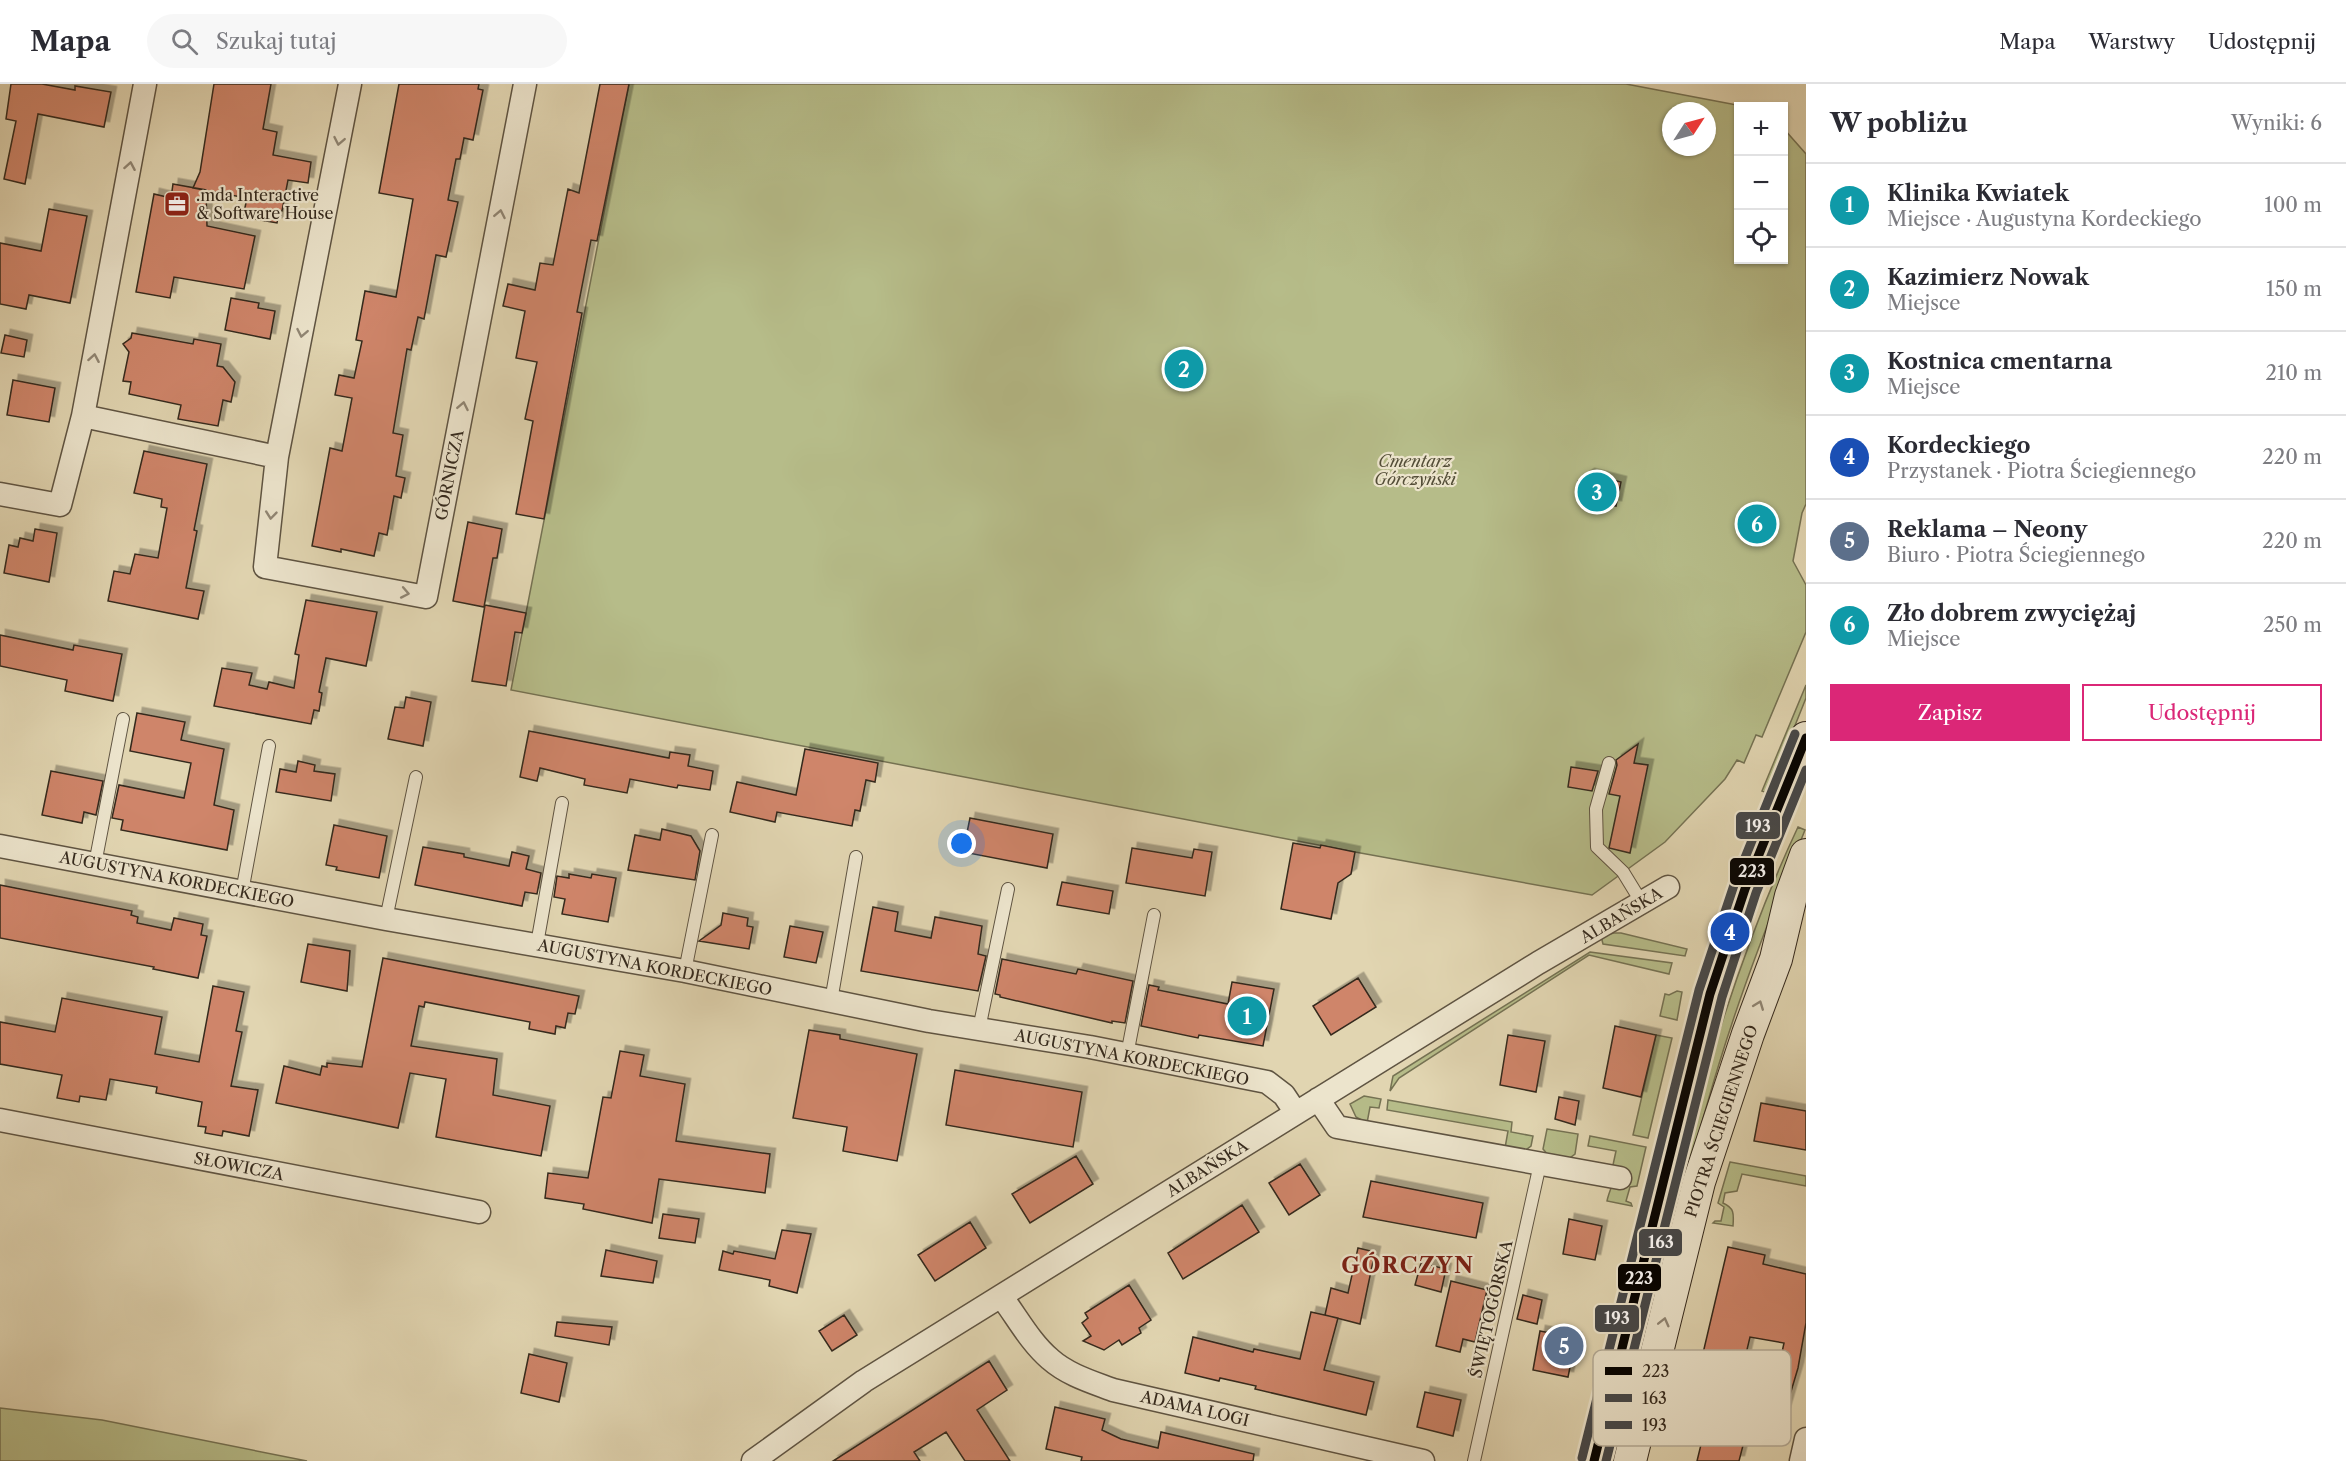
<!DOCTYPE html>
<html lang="pl">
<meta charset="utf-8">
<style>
:root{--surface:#fff;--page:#f7f7f7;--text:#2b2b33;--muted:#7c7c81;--line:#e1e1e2;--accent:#db2777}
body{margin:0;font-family:"Libre Caslon Text",serif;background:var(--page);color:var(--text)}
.controls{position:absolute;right:18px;top:18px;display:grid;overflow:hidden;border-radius:0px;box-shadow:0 2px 4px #0004}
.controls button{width:54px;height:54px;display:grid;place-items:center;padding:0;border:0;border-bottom:2px solid var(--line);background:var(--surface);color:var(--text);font:30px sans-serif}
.compass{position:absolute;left:1662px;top:18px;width:54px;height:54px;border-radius:50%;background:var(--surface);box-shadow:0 2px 4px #0004;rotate:54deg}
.you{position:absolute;left:962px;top:760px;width:21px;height:21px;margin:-15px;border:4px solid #fff;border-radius:50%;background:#1a73e8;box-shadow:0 0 0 9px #1a73e833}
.badge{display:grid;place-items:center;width:39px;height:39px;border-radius:50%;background:var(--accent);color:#fff;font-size:20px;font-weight:700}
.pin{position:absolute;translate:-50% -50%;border:3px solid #fff;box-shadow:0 2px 6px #0006}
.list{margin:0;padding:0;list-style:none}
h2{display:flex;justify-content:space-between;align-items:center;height:78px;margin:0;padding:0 24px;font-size:26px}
h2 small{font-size:20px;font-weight:400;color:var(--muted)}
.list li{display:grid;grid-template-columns:39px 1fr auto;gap:18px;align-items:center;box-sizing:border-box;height:84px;padding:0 24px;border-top:2px solid var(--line)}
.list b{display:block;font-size:22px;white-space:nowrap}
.list p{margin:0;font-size:20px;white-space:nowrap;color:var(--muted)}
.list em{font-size:20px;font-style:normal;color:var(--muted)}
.actions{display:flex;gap:12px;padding:18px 24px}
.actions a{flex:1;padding:14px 0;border:2px solid var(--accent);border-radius:0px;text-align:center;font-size:21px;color:var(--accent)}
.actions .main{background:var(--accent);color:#fff}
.icon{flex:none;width:33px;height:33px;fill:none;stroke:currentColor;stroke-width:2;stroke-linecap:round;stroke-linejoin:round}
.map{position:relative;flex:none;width:1806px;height:1377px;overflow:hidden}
header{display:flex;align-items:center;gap:36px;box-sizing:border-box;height:84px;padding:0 30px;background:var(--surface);border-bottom:2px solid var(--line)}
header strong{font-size:28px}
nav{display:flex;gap:33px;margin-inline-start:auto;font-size:21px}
.search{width:420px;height:54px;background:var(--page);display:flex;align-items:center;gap:15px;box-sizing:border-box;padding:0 21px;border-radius:33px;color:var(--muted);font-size:22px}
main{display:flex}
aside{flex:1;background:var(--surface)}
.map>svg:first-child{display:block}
.green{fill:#b6bc89;stroke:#757253;stroke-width:1.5;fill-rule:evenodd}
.building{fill:#cf856b;stroke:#34291d;stroke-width:1.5;filter:url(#shadow)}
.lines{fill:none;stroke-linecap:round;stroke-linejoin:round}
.lane-casing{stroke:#5f5442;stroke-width:14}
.street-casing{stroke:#5f5442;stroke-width:25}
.secondary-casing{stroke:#34291d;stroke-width:34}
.lane{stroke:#ece4cc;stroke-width:12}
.street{stroke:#ece4cc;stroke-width:22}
.secondary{stroke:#ece4cc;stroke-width:32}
.bus-1-casing{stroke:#ece4cc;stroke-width:14}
.bus-2-casing{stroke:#ece4cc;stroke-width:14}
.bus-3-casing{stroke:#ece4cc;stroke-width:14}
.bus-1{stroke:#000;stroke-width:9}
.bus-2{stroke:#45484a;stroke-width:9}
.bus-3{stroke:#45484a;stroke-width:9}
.oneway{stroke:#908674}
.labels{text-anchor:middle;stroke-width:4.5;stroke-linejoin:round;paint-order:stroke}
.poi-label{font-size:16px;fill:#34291d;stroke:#ece4cc;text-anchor:start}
.park-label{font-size:16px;font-style:italic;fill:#544e38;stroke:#ece4cc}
.street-label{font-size:16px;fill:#34291d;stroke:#ece4cc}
.district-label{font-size:22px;font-weight:bold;letter-spacing:1.5px;fill:#7a1f14;stroke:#ece4cc}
.key{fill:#ece4cc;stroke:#b5ac98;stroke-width:1.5}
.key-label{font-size:16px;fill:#34291d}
.line-badge{stroke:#ece4cc;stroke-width:2}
.badge-label{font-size:16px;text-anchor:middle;font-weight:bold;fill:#fff}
</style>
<header>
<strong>Mapa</strong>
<div class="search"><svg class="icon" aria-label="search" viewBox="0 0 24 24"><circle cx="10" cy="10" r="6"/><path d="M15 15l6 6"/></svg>Szukaj tutaj</div>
<nav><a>Mapa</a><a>Warstwy</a><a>Udostępnij</a></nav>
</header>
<main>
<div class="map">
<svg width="1806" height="1377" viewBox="0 0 1806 1377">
<defs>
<filter id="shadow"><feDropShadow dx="5.5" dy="-5.5" stdDeviation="0" flood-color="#0004"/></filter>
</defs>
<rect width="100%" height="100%" fill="#e1d5b1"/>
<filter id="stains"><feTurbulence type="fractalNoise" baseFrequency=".00333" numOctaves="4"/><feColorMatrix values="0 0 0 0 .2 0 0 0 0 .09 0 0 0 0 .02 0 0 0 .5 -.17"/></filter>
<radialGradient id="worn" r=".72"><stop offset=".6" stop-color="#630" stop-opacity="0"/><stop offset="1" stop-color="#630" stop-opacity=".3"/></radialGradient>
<!-- green -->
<path class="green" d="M629,0h997l116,22h-4v154h46v-131l22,25v350l-4,9 -9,48 13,24v47l-44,105 -6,-2 -12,28 -7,-3 -12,19 -60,63 -73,53 -237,-43 -844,-162zM1671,27h36v36h-36z
M1806,601v13l-38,95 -6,-2z
M1798,743l7,3c-31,77 -62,155 -86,234 -40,131 -69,265 -101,397h-10c53,-213 96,-434 190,-634z
M1614,849h7l66,16 -2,7 -82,-12 -2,-8z
M1590,868l82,11 -3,11 -80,-19 -190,123 -9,13 3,-15z
M1677,907l5,1 -5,28 -17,-4 5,-22 4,1z
M1656,951l16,3 -24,100 -15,-3z
M1364,1012l17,3 -2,9 -9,-1 -3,16 -11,-6 -6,-13z
M1388,1016l124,22 -1,10 22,4 -2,10 -8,6 -18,-4 3,-17 -121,-21z
M1547,1045l31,5 -3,20 -8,6 -18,-4 -6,-7z
M1590,1052l56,11 -9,39 -7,1 -4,14 5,2 1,3 -25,-5c2,-10 7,-19 10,-29l-4,-7 3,-14 -28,-5z
M1730,1078l76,14v10l-64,-12 -5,17 -12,2 -2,10c11,5 11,10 10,23l-20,-3 2,-2h6l3,-14 -6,-4z
M0,1324l102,12 205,41h-307z"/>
<!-- building -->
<path class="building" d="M11,0h31l33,6v-4l36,6 -7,35 -66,-13 -13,70 -21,-5 12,-58 -10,-2z
M214,0h57l-8,45 14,3 -4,23 38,7 -3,21 -20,-3 -6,31h-3l-2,12 -34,-6 4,-19 -54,-10 7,-16z
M399,0h80l-1,5 5,1 -10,50 -9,-2 -4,21h-4l-8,41 10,2 -12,55 -10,-2 -12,64 -6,-2 -7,33 -4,-1 -14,84 10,2 -7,41 9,2 -4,20 -7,-2 -7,39 -8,-2 -5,23 -33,-7v3l-29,-6 18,-98 12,3 10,-53 -17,-3 4,-20 15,3 8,-37 -6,-1 9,-49 31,6 17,-98 -34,-6z
M600,0h29l-32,157 -6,-1 -14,72 5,1 -38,206 -28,-5 17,-93 -8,-2 12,-57 -21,-4 9,-47 -22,-5 5,-22 27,6 5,-27 13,2 15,-76 11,4z
M173,100l33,6 1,36 48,10 -11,53 -70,-12 -4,21 -34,-6 18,-98 17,4z
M49,125l38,7 -17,87 -41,-8 -3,14 -26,-5v-61l41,8z
M231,214l28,5 -1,5 17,3 -5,28 -45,-9z
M132,249l61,11 1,-5 27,5 -4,22 6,1 12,15 -4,20 -8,-2 -5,26 -40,-7 3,-14 -52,-11 2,-12 -8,-1 6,-29 -6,-8 8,-6z
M5,251l22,5 -3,17 -23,-4z
M13,296l42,8 -6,34 -42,-7z
M144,367l63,13 -13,66 3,1 -11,57 18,3 -6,28 -90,-18 6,-30 16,3 5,-20 23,4 9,-50 -6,-1 1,-8 -28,-6z
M1589,390l32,8 -5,24 -33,-7 -7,-11 2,-7z
M468,438l34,7 -5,29h-4l-9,49 -31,-6z
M35,445l22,4 -8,49 -45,-9 5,-28 9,2 2,-9 13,3z
M306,516l71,12 -11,54 -40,-8 -7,34 3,1 -3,18 -5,-1 -3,14 -97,-18 8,-38 30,5 -3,12 18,4 2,-7 25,6 5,-33 -4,-1z
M485,521l41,8 -4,20 -7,-1 -9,54 -34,-5z
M0,551l73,15 1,-5 48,9 -9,47 -48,-10 2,-11 -67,-14z
M406,613l25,5 -8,44 -35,-7 7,-32 9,1z
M137,629l48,9 -4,18 43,9 -10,56 20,5 -7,40 -106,-20 2,-10 -11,-2 7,-33 65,13 7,-35 -61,-12z
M529,647l140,27 1,-6 20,3 -2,11 25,5 -3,19 -32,-5 -1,3 -47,-9 -3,14 -43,-8 1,-6 -45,-11 -3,13 -17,-4z
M1638,660l-4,19 14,2 -18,88 -21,-5 11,-52 -11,-2 8,-29 -1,-5z
M805,665l73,14 -3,19 -9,-2 -6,31 -5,-1 -3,16 -75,-14 -2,10 -45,-10 7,-30 59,13z
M298,677l17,4 -1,6 21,3 -4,27 -55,-9 4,-23 16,3z
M1571,683l27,4 -6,20 -24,-4z
M51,687l52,10 -7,34 -12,-3 -2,11 -40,-8z
M970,734l83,16 -6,34 -84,-16z
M334,741l53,11 -8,42 -43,-8 1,-3 -11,-2z
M662,745l29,7 9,15 -5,29 -67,-10 7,-35 25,5z
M1293,759l27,5 1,-3 34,7 -4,22 -13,9 -7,36 -50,-10z
M423,763l41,7v3l45,9 3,-14 17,4 -3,13 15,4 -4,21 -12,-2 -3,14 -107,-21z
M1132,764l60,10 2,-9 18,3 -7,44 -79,-13z
M569,790l22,4 1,-4 24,4 -8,44 -46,-8 3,-15 -11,-2 3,-21 12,2z
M1062,798l51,9 -4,23 -52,-9z
M0,801l132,26 -1,4 7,2 -1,6 34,7 3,-12 29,6 -2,11 6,1 -9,42 -45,-9 1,-2 -154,-29z
M873,823l25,5 -3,19 36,7 4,-21 47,9 -4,28 8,2 -8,35 -117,-20z
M723,829l25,5 -1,8 6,1 -4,22 -50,-8 22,-16z
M790,842l33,6 -7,31 -32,-6z
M308,860l42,7 -3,40 -46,-9z
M383,874l196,38 -4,18 -7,-1 -3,15 -9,-2 -1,8 -26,-5 1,-7 -105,-20 -1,5 -5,-1 -8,40 86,13 -4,36 57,11 -9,50 -105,-19 10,-58 -36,-6 -12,55 -122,-25 8,-37 36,9 2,-9 5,1v-4l35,4z
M1002,875l74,15 2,-5 55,12 -8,42 -13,-2v2l-112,-26v-2l-5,-1z
M1358,894l18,29 -45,28 -18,-29z
M1232,898l42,7 -11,57 -64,-11 -1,3 -57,-12 8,-41 10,2 -1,3 70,14z
M213,902l31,6 -8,39 6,1 -11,54 27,4 -9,46 -26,-5 -1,5 -17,-3 1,-6 -8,-1 4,-24 -46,-9 1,-6 -47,-8 -4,21 -26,-4 -1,6 -22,-4 5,-23 -62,-11v-42l55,10 7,-34 100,19 -7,37 44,8z
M1615,942l41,9 -15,62 -38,-9z
M809,946l31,5v4l77,15 -20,107 -54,-10 4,-24 -54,-9z
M1508,951l37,6 -9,51 -36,-7z
M620,967l24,4 -4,21 45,8 -9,57 94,13 -5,39 -106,-14 -7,44 -69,-14 1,-5 -39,-6 3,-25 40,5 15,-81 8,1z
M955,986l127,22 -9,55 -127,-22z
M1559,1013l20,4 -4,24 -20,-6z
M1761,1019l45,8v39l-52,-9z
M1076,1072l17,28 -63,39 -18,-29z
M1300,1080l20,31 -31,20 -20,-32z
M1371,1097l112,22 -7,35 -113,-21z
M1242,1121l17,27 -76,47 -15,-26z
M663,1130l36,5 -4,24 -36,-5z
M1569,1135l33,7 -7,34 -32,-6z
M970,1138l16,26 -51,33 -17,-26z
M782,1146l29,4 -14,59 -28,-7 1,-6 -51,-10 4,-19 10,3 1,-3 41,8z
M1728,1163l37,8 -2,9 43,10v49l-8,45 -17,57 -14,-3 17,-79 -34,-6 -9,38 -41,-9z
M1358,1164l17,4 -15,72 -35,-9 6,-27 17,5z
M606,1166l51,11 -4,22 -52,-7z
M1421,1179l25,6 -5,23 -26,-7z
M1451,1197l36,9 -12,52 -12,-3 -3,13 -24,-6z
M1129,1201l22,35 -12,8 2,5 -19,12 -3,-5 -15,10 -21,-9 8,-5 -9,-13 6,-5 -3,-5z
M1523,1211l19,5 -5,24 -20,-5z
M1311,1228l27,6 -14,52 50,12 -8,33 -111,-26 1,-3 -36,-8 -1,3 -34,-8 8,-36 60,15 1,-3 46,10z
M844,1231l13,20 -25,16 -13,-20z
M557,1238l55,5 -3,18 -54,-9z
M1540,1247l36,7 -8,39 -35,-7z
M529,1270l38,9 -8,39 -38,-9z
M989,1277l18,29 -30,20 33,51h-45l-19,-29 -32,20 6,9h-87z
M1425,1308l36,8 -8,36 -36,-9z
M1055,1323l50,12 -3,11 19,9 37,9 3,-16 93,22 -1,7h-172l1,-4 -36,-8z
M1708,1332l40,10 -9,35h-42z"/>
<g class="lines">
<defs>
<path id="lane" d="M1609,679l-13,46 1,38 26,25 19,31
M95,780l28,-145
M242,808l27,-146
M386,835l30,-142
M537,860l25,-141
M685,887l27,-136
M831,917l25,-144
M979,945l29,-140
M1127,971l27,-140
M1474,1377l66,-297"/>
<path id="street" d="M350,0l-73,373 -12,110 161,30 99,-513
M83,332l194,41
M0,410l60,11 23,-89 62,-332
M0,762l386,73 299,52 244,50 161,26 177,35 17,13 12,18
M1318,1015l19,28 283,51
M0,1036l479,92
M1001,1212c16,21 29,46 49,63 18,16 42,23 63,31l310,71
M753,1377l111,-80 674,-418 130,-76
M1801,1377l5,-22"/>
<path id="secondary" d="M1594,1377l116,-467 35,-105 61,-151
M1630,1377l69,-279 49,-148 28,-75 15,-63 15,-41"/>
</defs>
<!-- lane casing -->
<use href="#lane" class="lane-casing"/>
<!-- street casing -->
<use href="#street" class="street-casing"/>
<!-- secondary casing -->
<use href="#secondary" class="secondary-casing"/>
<!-- lane -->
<use href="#lane" class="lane"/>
<!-- street -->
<use href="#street" class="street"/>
<!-- secondary -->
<use href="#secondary" class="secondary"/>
<defs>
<path id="bus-1" d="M1594,1377l116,-467 35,-105 61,-151"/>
<path id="bus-2" d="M1606,1377l116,-464 34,-104 50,-123"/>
<path id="bus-3" d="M1582,1374l117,-468 35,-105 61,-151"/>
</defs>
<!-- bus-1 casing -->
<use href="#bus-1" class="bus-1-casing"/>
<!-- bus-2 casing -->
<use href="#bus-2" class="bus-2-casing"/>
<!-- bus-3 casing -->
<use href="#bus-3" class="bus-3-casing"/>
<!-- bus-1 -->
<use href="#bus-1" class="bus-1"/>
<!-- bus-2 -->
<use href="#bus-2" class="bus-2"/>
<!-- bus-3 -->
<use href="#bus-3" class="bus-3"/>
</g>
<!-- one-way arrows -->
<defs><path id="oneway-chevron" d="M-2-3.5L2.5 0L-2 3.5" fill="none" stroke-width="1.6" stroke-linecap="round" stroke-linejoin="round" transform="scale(1.5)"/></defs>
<g class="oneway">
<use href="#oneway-chevron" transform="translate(339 57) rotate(101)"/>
<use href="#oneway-chevron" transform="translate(130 82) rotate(-80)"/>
<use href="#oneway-chevron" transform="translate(500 130) rotate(-79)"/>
<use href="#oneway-chevron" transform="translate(302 249) rotate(101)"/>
<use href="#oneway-chevron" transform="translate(94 274) rotate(-80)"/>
<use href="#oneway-chevron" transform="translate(463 322) rotate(-79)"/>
<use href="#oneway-chevron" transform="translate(271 431) rotate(96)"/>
<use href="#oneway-chevron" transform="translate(405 509) rotate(11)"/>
<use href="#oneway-chevron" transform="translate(1759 921) rotate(-69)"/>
<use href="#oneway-chevron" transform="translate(1664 1238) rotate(-76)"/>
</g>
<!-- icons -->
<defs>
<symbol id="office-square" viewBox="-11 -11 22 22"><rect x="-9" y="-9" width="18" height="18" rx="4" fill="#8f2418" stroke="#ece4cc"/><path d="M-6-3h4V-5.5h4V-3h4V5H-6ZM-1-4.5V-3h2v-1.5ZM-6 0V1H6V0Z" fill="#fff"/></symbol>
</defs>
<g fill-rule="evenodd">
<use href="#office-square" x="162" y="105" width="30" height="30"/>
</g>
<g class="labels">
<!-- poi labels -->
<g class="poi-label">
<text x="196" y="117">.mda Interactive<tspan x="196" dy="18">&amp; Software House</tspan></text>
</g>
<!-- park labels -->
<g class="park-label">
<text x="1415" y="383">Cmentarz<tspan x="1415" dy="18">Górczyński</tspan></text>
</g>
<!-- street labels -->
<g class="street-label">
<text transform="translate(449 391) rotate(-79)" y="6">GÓRNICZA</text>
<text transform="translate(177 795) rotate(11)" y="6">AUGUSTYNA KORDECKIEGO</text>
<text transform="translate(1621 831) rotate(-31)" y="6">ALBAŃSKA</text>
<text transform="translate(655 883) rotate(11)" y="6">AUGUSTYNA KORDECKIEGO</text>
<text transform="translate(1132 973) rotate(11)" y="6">AUGUSTYNA KORDECKIEGO</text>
<text transform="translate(1721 1037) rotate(-72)" y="6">PIOTRA ŚCIEGIENNEGO</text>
<text transform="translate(239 1082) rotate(11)" y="6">SŁOWICZA</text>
<text transform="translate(1207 1084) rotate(-32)" y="6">ALBAŃSKA</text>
<text transform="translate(1491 1225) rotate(-77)" y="6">ŚWIĘTOGÓRSKA</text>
<text transform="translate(1195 1324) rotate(13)" y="6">ADAMA LOGI</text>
</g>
<!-- district labels -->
<g class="district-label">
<text x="1408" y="1189">GÓRCZYN</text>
</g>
</g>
<!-- legend -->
<rect x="1593" y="1266" width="198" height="96" rx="9" class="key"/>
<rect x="1605" y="1283" width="27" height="8" fill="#000"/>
<rect x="1605" y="1310" width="27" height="8" fill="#45484a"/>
<rect x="1605" y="1337" width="27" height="8" fill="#45484a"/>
<g class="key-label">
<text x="1642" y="1293">223</text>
<text x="1642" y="1320">163</text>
<text x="1642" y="1347">193</text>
</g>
<g class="line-badge">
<rect x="1735" y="727" width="46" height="29" rx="6" fill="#45484a"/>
<rect x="1729" y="773" width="46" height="29" rx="6" fill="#000"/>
<rect x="1638" y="1144" width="45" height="29" rx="6" fill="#45484a"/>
<rect x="1617" y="1179" width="45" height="29" rx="6" fill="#000"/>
<rect x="1594" y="1220" width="46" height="29" rx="6" fill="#45484a"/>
</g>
<g class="badge-label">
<text x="1758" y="748">193</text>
<text x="1752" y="793">223</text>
<text x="1661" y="1164">163</text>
<text x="1639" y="1200">223</text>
<text x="1617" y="1240">193</text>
</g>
<rect width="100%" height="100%" filter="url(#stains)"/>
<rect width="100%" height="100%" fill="url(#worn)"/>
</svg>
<div class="controls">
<button>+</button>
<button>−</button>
<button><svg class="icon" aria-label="locate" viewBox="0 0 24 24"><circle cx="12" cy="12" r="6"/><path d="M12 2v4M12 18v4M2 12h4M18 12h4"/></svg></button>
</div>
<svg class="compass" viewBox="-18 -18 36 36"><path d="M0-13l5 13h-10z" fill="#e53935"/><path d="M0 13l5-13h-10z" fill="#7c7c81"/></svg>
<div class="you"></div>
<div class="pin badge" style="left:1247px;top:932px;background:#0f9aa8">1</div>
<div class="pin badge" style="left:1184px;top:285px;background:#0f9aa8">2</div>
<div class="pin badge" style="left:1597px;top:408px;background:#0f9aa8">3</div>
<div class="pin badge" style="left:1730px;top:848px;background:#1a4fb4">4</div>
<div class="pin badge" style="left:1564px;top:1262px;background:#5c6f8a">5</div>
<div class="pin badge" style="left:1757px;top:440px;background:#0f9aa8">6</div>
</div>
<aside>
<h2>W pobliżu<small>Wyniki: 6</small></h2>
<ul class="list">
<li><span class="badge" style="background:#0f9aa8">1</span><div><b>Klinika Kwiatek</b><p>Miejsce · Augustyna Kordeckiego</p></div><em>100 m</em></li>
<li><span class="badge" style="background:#0f9aa8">2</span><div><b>Kazimierz Nowak</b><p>Miejsce</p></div><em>150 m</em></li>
<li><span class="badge" style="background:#0f9aa8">3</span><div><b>Kostnica cmentarna</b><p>Miejsce</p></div><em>210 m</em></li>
<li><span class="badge" style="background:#1a4fb4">4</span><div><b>Kordeckiego</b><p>Przystanek · Piotra Ściegiennego</p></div><em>220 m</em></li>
<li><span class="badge" style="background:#5c6f8a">5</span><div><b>Reklama – Neony</b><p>Biuro · Piotra Ściegiennego</p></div><em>220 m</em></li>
<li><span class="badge" style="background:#0f9aa8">6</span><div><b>Zło dobrem zwyciężaj</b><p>Miejsce</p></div><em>250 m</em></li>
</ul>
<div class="actions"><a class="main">Zapisz</a><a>Udostępnij</a></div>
</aside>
</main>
